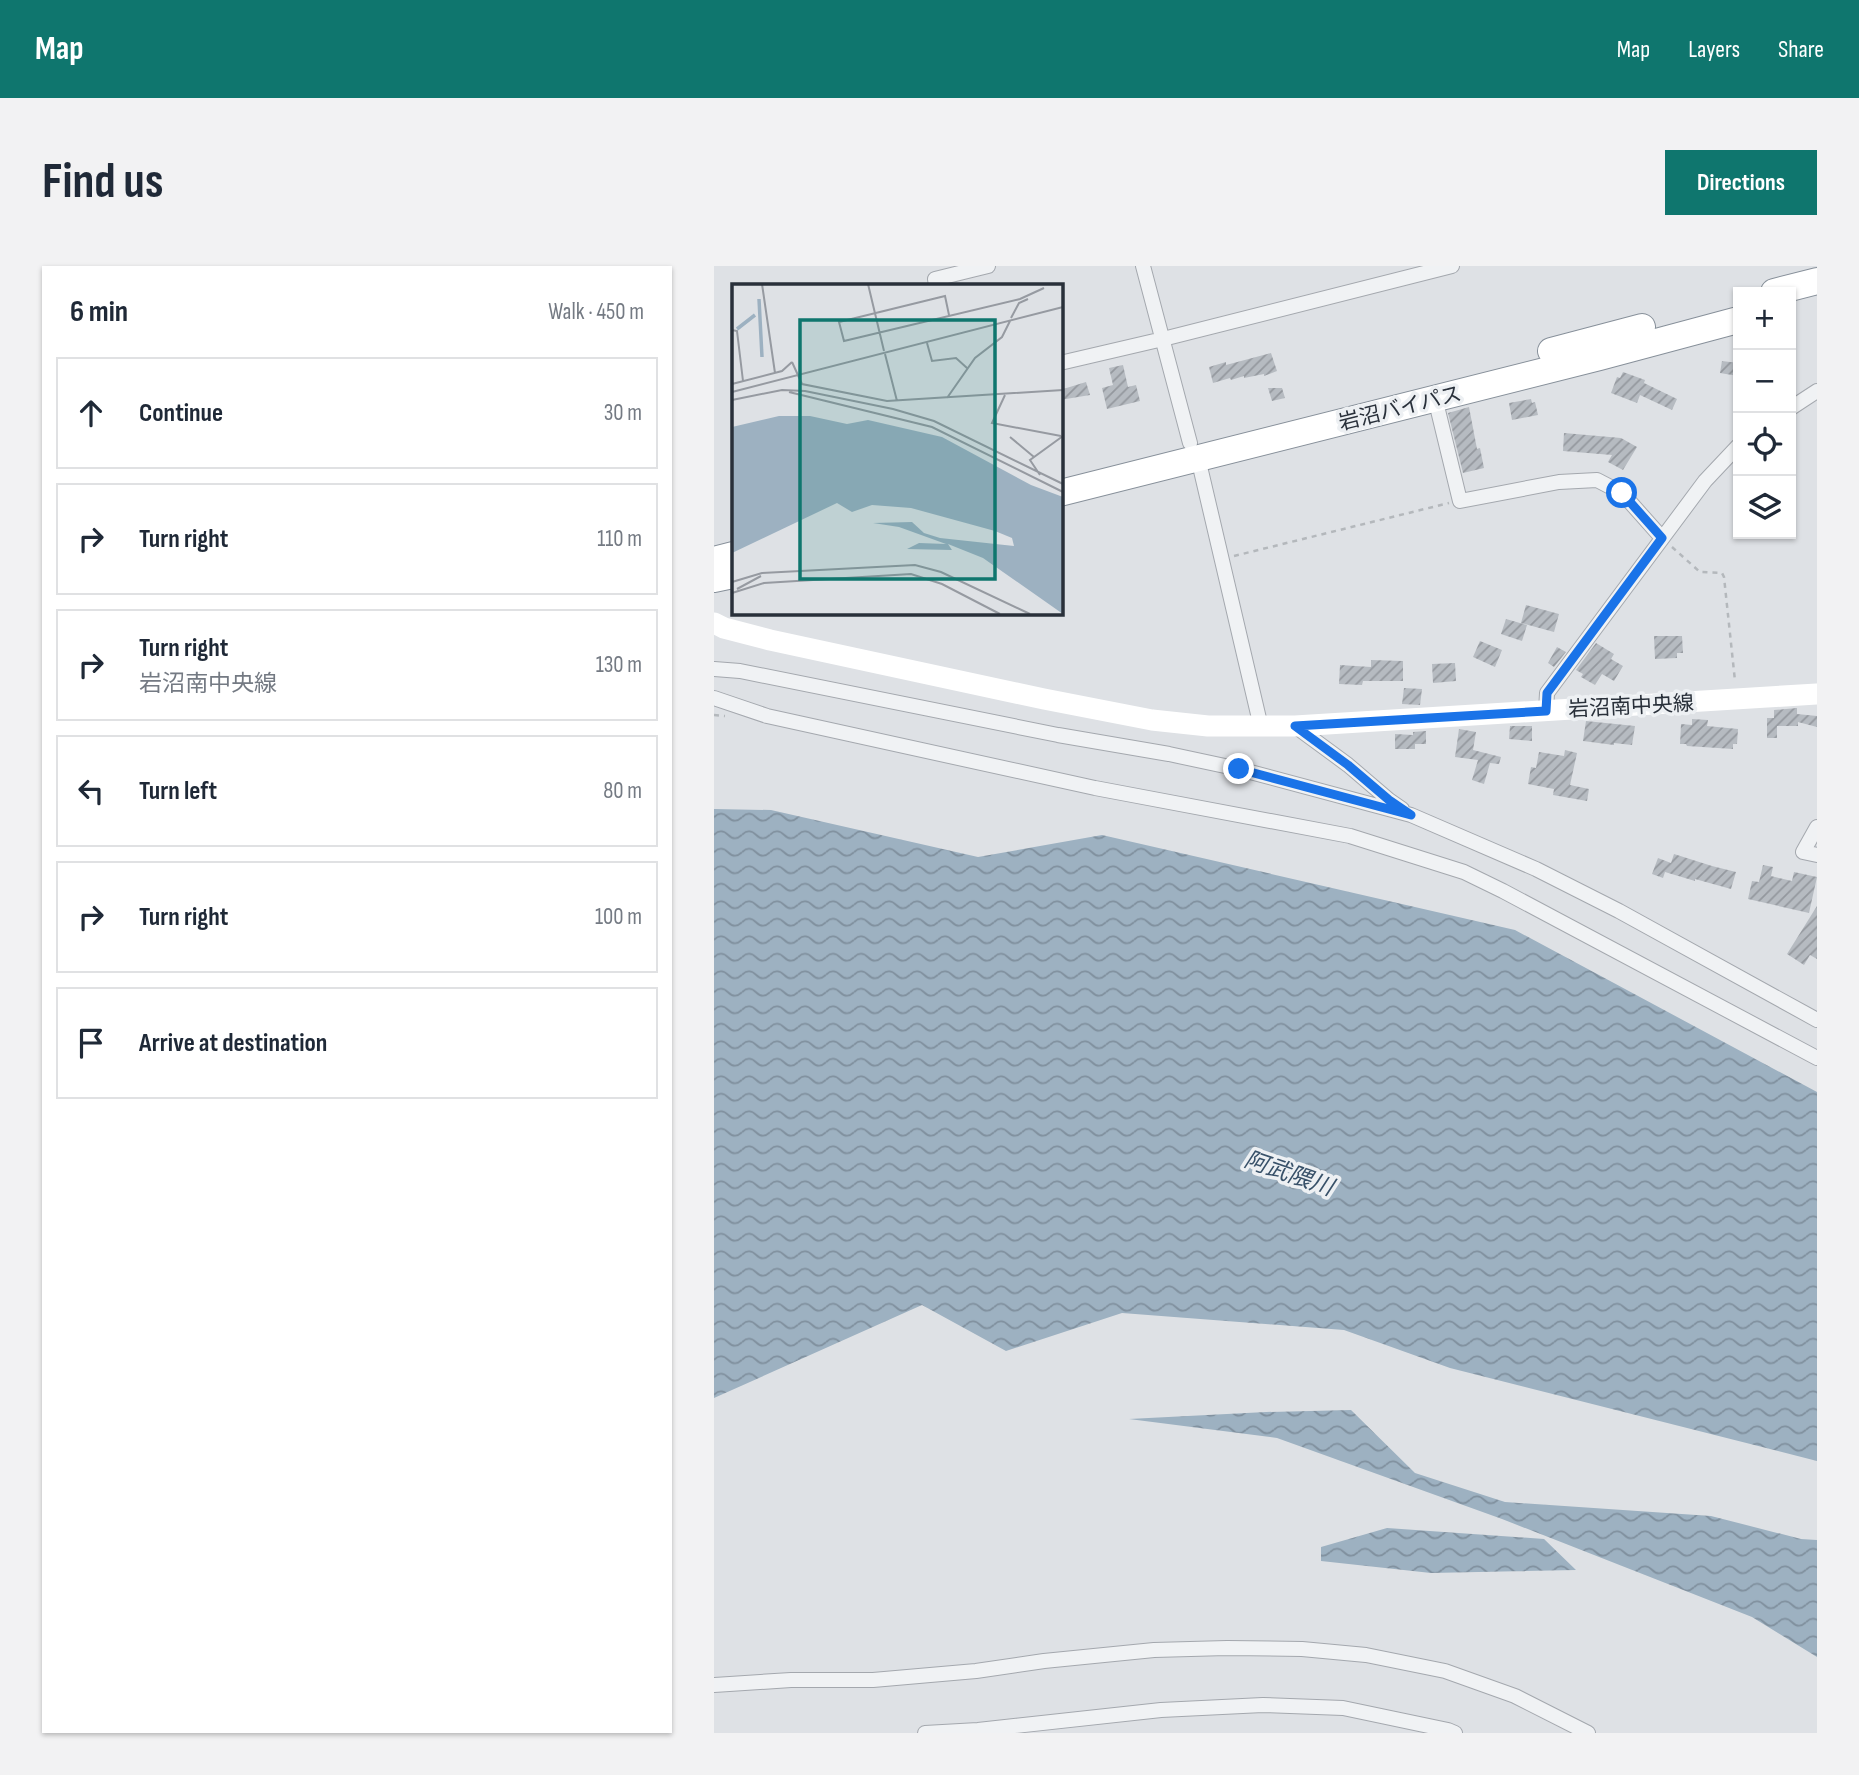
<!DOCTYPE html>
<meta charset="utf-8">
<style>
:root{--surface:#fff;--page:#f2f2f3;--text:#1f2937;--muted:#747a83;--line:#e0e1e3;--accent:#0f766e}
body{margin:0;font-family:"Sofia Sans Condensed","Noto Sans JP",sans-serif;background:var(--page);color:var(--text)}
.controls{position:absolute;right:21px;top:21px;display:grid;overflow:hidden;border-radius:0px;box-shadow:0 2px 5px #0004}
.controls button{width:63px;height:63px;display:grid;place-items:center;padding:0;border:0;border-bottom:2px solid var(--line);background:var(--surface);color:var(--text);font:35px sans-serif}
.stop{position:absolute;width:21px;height:21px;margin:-16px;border:5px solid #1a73e8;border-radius:50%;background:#fff}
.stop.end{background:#1a73e8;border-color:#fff;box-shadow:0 2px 7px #0008}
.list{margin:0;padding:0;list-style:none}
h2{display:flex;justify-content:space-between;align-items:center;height:91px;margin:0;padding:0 28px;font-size:30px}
h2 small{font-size:23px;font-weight:400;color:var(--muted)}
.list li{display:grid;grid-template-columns:46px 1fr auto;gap:21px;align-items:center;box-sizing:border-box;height:112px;margin:0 14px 14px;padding:0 14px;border:2px solid var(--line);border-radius:0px}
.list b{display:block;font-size:26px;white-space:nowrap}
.list p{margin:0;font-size:23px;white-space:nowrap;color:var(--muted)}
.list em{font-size:23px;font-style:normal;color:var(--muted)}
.icon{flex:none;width:38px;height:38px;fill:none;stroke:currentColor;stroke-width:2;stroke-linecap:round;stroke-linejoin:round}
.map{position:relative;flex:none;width:1103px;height:1467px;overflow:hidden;border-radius:0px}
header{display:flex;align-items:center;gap:42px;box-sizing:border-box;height:98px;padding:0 35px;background:var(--accent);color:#fff}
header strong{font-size:33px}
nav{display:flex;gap:38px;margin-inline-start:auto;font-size:24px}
.intro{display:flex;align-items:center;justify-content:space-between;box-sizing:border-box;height:168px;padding:0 42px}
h1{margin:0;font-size:49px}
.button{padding:18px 32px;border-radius:0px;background:var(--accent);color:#fff;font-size:24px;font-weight:700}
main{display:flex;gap:42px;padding:0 42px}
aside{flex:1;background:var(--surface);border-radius:0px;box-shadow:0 2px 5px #0004}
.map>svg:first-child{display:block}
.water{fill:url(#water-waves)}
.building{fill:url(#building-hatch)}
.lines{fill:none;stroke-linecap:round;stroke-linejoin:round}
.street-casing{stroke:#a4a8ae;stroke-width:16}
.highway-casing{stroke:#87909a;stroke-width:28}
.path{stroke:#b4b8bc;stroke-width:2.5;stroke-dasharray:5 5;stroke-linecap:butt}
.street{stroke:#f0f2f4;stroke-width:14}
.secondary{stroke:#fff;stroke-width:21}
.highway{stroke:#fff;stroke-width:26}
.route{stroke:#1a73e8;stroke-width:9}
.labels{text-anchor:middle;stroke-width:7;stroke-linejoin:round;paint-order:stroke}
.street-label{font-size:21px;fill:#29303a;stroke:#edf0f3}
.water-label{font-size:23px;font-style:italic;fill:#385169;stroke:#edf0f3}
.inset-river{fill:none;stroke:#9db1c1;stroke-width:3.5}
.inset-road{fill:none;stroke:#969aa1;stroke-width:2}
.view{fill:#0f766e;fill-opacity:0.15;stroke:#0f766e;stroke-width:3.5}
.inset-edge{fill:none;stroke:#29303a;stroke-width:3.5}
</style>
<header>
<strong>Map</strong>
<nav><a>Map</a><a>Layers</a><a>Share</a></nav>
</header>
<div class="intro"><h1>Find us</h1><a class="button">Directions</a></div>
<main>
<aside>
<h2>6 min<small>Walk · 450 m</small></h2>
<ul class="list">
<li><svg class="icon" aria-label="ahead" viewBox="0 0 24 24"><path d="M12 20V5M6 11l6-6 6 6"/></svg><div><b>Continue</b></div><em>30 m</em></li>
<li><svg class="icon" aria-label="right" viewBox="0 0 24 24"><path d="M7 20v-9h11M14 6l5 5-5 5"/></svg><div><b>Turn right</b></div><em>110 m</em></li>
<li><svg class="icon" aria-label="right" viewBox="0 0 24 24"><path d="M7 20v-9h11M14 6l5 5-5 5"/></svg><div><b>Turn right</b><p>岩沼南中央線</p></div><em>130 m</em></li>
<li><svg class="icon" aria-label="left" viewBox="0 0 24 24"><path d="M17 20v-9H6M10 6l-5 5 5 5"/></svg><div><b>Turn left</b></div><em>80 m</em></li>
<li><svg class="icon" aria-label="right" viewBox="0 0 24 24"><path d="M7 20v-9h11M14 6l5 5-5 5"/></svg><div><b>Turn right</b></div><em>100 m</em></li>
<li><svg class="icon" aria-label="arrive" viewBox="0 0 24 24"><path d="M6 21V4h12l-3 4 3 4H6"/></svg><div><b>Arrive at destination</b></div></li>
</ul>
</aside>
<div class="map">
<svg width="1103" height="1467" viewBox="0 0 1103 1467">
<defs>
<pattern id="water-waves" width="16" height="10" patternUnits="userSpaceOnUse" patternTransform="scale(1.75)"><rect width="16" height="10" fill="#9db1c1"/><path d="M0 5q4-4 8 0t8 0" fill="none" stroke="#80909e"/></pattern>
<pattern id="building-hatch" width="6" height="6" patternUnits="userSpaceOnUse" patternTransform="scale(1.75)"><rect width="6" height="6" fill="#b6bbc1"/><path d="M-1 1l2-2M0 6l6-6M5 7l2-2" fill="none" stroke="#94989e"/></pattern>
</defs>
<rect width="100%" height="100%" fill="#dee1e5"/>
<!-- water -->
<path class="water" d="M0,543l57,1 207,47 124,-22 413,95 302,162v369l-367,-93 -106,-38 -222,-17 -116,38 -84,-46 -208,93z
M637,1144l64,63 90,29 206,14 90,23 16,1v117l-65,-40 -250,-98 -225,-81 -148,-19 137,-7z
M673,1262l157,11 32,31 -145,3 -110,-12v-14z"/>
<!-- building -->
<path class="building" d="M557,87l6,18 -13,5v-2l-20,4v-2l-13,4 -1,-2 -17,5 -4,-16 17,-5v3z
M1008,95l16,2v13l-18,-3z
M409,99l5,22 8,-2 4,16 -33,8 -5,-21 11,-3 -4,-17z
M909,106l22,8 -1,3 33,16 -5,11 -32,-15 -3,8 -26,-10 6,-16 3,1z
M372,116l4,13 -30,5v-10z
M554,122h14l3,10 -13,3z
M817,133l1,4 3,-1 3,13 -26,5 -3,-17z
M755,141l8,42 3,-1 4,20 -21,5 -15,-60z
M850,167l57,5 16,9 -14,23 -15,-8 4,-7 -49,-4z
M812,339l33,9 -5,18 -33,-9z
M792,353l21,6 -5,16 -21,-7z
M940,370h28l1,17h-6v5l-22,1z
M766,375l22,9 -7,17 -22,-10z
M882,377l18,11 -3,5 12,7 -9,15 -12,-7 -7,11 -14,-8 2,-3 -7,-4z
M843,381l9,5 -12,15 -6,-4z
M657,394l32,1v20h-40l-1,4 -23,-1 1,-19 31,2z
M741,397l1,18 -23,2 -1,-19z
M690,422l18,1 -2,16 -18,-1z
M1083,442v6l20,2v11l-19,-5v4h-21v12h-10v-20h7v-8z
M978,453l16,1 -1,6 31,3 -1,15h-4v5l-46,-3 -1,-2h-6l1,-20 11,1z
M872,455l49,5 -3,19 -18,-2v2l-31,-4z
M796,460h22v15l-23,-2z
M745,463l17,3 -3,18 28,7 -2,7 -9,-1 -6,21 -12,-4 6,-20 -23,-3z
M712,465v13h-11v5h-20v-15l18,1v-3z
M851,484l12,3 -7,32 19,4 -2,12 -34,-6 1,-6 -26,-5 3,-17 5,1 3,-16 25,4z
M960,588l38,12 24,6 -5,17 -36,-10v2l-30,-9 -2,6 -11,-4 6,-16 13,5z
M1049,599l10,2 -2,9 21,5 2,-9 23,5 -8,36 -61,-14 4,-18 7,1z
M1103,640v53l-7,-4 -6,10 -17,-11z"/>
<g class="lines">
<defs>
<path id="street" d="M429,0l47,177
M222,19l-1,-6 53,-13
M346,97l103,-24 289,-73
M721,132l25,103 99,-19 38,-2 25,13 40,45
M1077,142l26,-17
M484,192l63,269
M0,403l26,2 318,64 111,19 70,15 172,46 125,54 83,42 198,109
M0,432l53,18 328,72 255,48 114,36 39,19 314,167
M832,445l1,-18 158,-212 33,-35
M581,460l53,39 41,35 13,9
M1103,561l-14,25 14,3
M0,1419l77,-5h82l103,-9 68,-10 110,-11 73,-2 75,1 64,6 79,16 70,25 73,37
M211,1467l53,-3 183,-20 102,-5 80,3 105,22 7,3"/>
<path id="highway" d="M1060,26l43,-11
M837,85l91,-24
M346,227l540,-136 138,-37
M0,294l19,-5
M0,313l19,-4"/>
</defs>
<!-- street casing -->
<use href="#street" class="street-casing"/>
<!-- highway casing -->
<use href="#highway" class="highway-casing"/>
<!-- path -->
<path class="path" d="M958,281l28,25 22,1 2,4 11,104
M520,290l215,-53
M0,449l11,1"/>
<!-- street -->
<use href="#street" class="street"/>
<!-- secondary -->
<path class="secondary" d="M0,357l10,5 46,12 274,59 108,21 56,6h87l522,-32"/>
<!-- highway -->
<use href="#highway" class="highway"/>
</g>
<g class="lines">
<!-- route -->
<path class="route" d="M525,503l172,46 -22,-15 -41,-35 -53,-39 251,-15 1,-18 115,-155 -40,-45"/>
</g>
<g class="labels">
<!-- street labels -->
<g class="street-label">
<text transform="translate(686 142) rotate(-14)" y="7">岩沼バイパス</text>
<text transform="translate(917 440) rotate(-3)" y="7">岩沼南中央線</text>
</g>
<!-- water labels -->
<g class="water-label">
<text transform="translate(575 907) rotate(19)" y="8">阿武隈川</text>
</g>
</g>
<!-- overview -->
<g transform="translate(18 18)">
<rect width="331" height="331" fill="#dee1e5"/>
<path d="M47,132h31l37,8 21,-4 74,17 89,48 32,12v117l-80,-56 -35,-14 4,6 -45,-1 12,-6 27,1 -47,-17 -26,-4 39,-1 12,11 16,5 74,8 -2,-8 -17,-7 -84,-23 -39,-3 -20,7 -15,-9 -105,50v-126z" fill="#9db1c1"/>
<path class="inset-river" d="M27,15l3,58M5,45l18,-14"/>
<path class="inset-road" d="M30,0l13,89M136,0l16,67M217,31l-4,-19 -106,26 5,19 176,-42 24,-11M279,34l8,-15 9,-4M0,46l5,1 6,50M195,59l5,18 24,-3 11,10M153,70l12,47M60,78l10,22 85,17 176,-11M0,100l50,-13 10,-9M0,108l331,-85M57,108l143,35 131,65M273,111l-13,28 69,13M215,114l28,-40 27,-21 8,-16M0,116l50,-10 23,1 88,18 41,12 129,63M278,153l24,20M308,191l-10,-15 33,-24M0,298l30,-9 153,-8 26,7 89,42M5,305l24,-13M0,309l32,-10 147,-9 31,10 58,30"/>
<path class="view" d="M68,36h195v259h-195z"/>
<rect width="331" height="331" class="inset-edge"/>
</g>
</svg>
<div class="controls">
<button>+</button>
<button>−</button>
<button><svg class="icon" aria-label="locate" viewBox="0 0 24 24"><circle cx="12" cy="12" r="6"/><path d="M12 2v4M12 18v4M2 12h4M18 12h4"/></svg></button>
<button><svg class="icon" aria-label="layers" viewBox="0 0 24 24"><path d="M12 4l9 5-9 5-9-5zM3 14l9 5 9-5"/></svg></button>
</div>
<div class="stop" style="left:908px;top:227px"></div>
<div class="stop end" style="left:525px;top:503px"></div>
</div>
</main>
